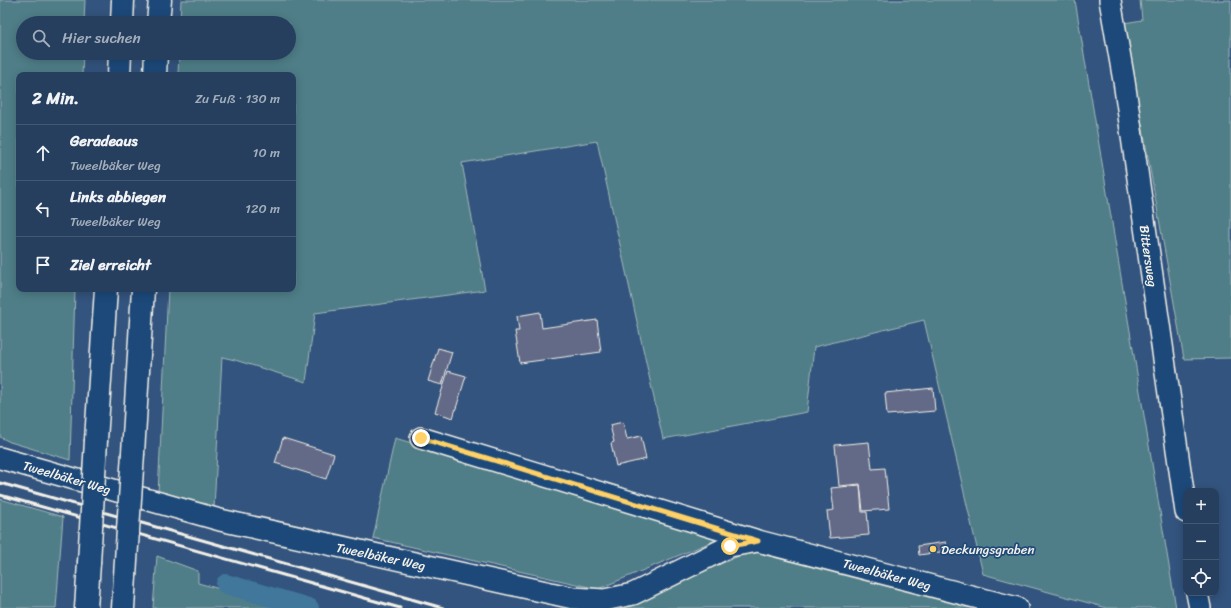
<!DOCTYPE html>
<html lang="de">
<meta charset="utf-8">
<style>
:root{--surface:#263f5e;--page:#324a67;--text:#f1f3f6;--muted:#a4afbc;--line:#425873}
body{margin:0;font-family:Sriracha,sans-serif;background:var(--page);color:var(--text)}
.controls{position:absolute;right:12px;bottom:12px;display:grid;overflow:hidden;border-radius:8px;box-shadow:0 2px 10px #0003}
.controls button{width:36px;height:36px;display:grid;place-items:center;padding:0;border:0;border-bottom:1px solid var(--line);background:var(--surface);color:var(--text);font:20px sans-serif}
.stop{position:absolute;width:12px;height:12px;margin:-9px;border:3px solid #ffd166;border-radius:50%;background:#fff}
.stop.end{background:#ffd166;border-color:#fff;box-shadow:0 1px 4px #0008}
.list{margin:0;padding:0;list-style:none}
h2{display:flex;justify-content:space-between;align-items:center;height:52px;margin:0;padding:0 16px;font-size:17px}
h2 small{font-size:13px;font-weight:400;color:var(--muted)}
.list li{display:grid;grid-template-columns:26px 1fr auto;gap:12px;align-items:center;box-sizing:border-box;height:56px;padding:0 16px;border-top:1px solid var(--line)}
.list b{display:block;font-size:15px;white-space:nowrap}
.list p{margin:0;font-size:13px;white-space:nowrap;color:var(--muted)}
.list em{font-size:13px;font-style:normal;color:var(--muted)}
.icon{flex:none;width:22px;height:22px;fill:none;stroke:currentColor;stroke-width:2;stroke-linecap:round;stroke-linejoin:round}
.map{position:relative;flex:none;width:1231px;height:608px;overflow:hidden}
.search{position:absolute;background:var(--surface);box-shadow:0 2px 10px #0003;left:16px;top:16px;width:280px;height:44px;display:flex;align-items:center;gap:10px;box-sizing:border-box;padding:0 14px;border-radius:22px;color:var(--muted);font-size:15px}
.panel{position:absolute;background:var(--surface);box-shadow:0 2px 10px #0003;left:16px;top:72px;width:280px;height:220px;border-radius:8px}
.map>svg:first-child{display:block}
.green{fill:#507e88;stroke:#a2b8b8}
.lines{fill:none;stroke-linecap:round;stroke-linejoin:round}
.canal{stroke:#3f779b;stroke-width:20}
.building{fill:#636a88;stroke:#f4f1e8}
.street-casing{stroke:#f4f1e8;stroke-width:24}
.highway-casing{stroke:#f4f1e8;stroke-width:25}
.street{stroke:#1f4a7a;stroke-width:21}
.highway{stroke:#1f4a7a;stroke-width:22}
.rail{stroke:#f4f1e8;stroke-width:3}
.highway-bridge-casing{stroke:#f4f1e8;stroke-width:25;stroke-linecap:butt}
.highway-bridge{stroke:#1f4a7a;stroke-width:22}
.route{stroke:#ffd166;stroke-width:5}
.poi-dot{fill:#ffd166;stroke:#1f4a7a;stroke-width:1.5}
.labels{text-anchor:middle;stroke-width:3.5;stroke-linejoin:round;paint-order:stroke}
.street-label{font-size:13px;fill:#f4f1e8;stroke:#1f4a7a}
.poi-label{font-size:13px;fill:#f4f1e8;stroke:#1f4a7a;text-anchor:start}
</style>
<div class="map">
<svg width="1231" height="608" viewBox="0 0 1231 608">
<rect width="100%" height="100%" fill="#33547e"/>
<filter id="ink" filterUnits="userSpaceOnUse"><feTurbulence type="fractalNoise" baseFrequency=".025" numOctaves="2"/><feDisplacementMap in="SourceGraphic" scale="8" xChannelSelector="R" yChannelSelector="G"/><feConvolveMatrix kernelMatrix="1 2 1 2 8 2 1 2 1" color-interpolation-filters="sRGB"/></filter>
<g filter="url(#ink)">
<!-- green -->
<path class="green" d="M0,0h85l-1,23h-61v30h60l-1,22h-63v214h56l-5,171 -60,-18 -10,-5z
M181,0h894l101,608h-69l-124,-34 -59,-254 -110,27 -7,65 -144,27 -66,-298 -135,22 23,127 -170,23 -9,69 -71,-22 -13,-3 -8,151 -56,-15 10,-204h125v-214h-115l1,-22h110v-30h-109z
M1140,0h91v358l-47,1 -60,-336 18,-3z
M395,438l328,99 -125,52 -225,-51z
M0,499l63,18 -7,91h-56z
M757,548l233,60h-371z
M157,556l41,15v12l91,25h-136z"/>
<g class="lines">
<!-- canal -->
<path class="canal" d="M226,584l83,24"/>
</g>
<!-- building -->
<path class="building" d="M540,312l2,16 55,-8 4,32 -81,11 -5,-32h4l-2,-15z
M438,348l14,4 -10,33 -14,-4z
M448,371l18,5 -13,42 -18,-6z
M933,388l2,23 -48,4 -2,-22z
M623,422l4,17 14,-3 5,23 -30,7 -5,-23 3,-1 -4,-17z
M283,438l51,16 -8,25 -51,-16z
M869,442l3,27 13,-1 4,41 -26,2 -3,-27 -21,2 -4,-41z
M860,485l2,27h5l2,23 -39,3 -3,-27 7,-1 -3,-22z
M946,542l1,9 -28,4 -1,-9z"/>
<g class="lines">
<defs>
<path id="street" d="M1110,0l14,81 62,431
M421,438l334,102
M0,458l220,62 353,78 31,2 29,-6 97,-48 28,-5 259,67
M1197,593l3,15"/>
<path id="highway" d="M122,23l1,-23
M158,23l2,-23
M119,75l1,-22
M155,75l1,-22
M96,440l10,-151
M133,453l10,-164
M86,608l3,-45
M123,608l2,-32"/>
</defs>
<!-- street casing -->
<use href="#street" class="street-casing"/>
<!-- highway casing -->
<use href="#highway" class="highway-casing"/>
<!-- street -->
<use href="#street" class="street"/>
<!-- highway -->
<use href="#highway" class="highway"/>
<!-- rail -->
<path class="rail" d="M0,483l443,125
M0,495l400,113"/>
<defs>
<path id="highway-bridge" d="M89,563l7,-123
M125,576l8,-123"/>
</defs>
<!-- highway-bridge casing -->
<use href="#highway-bridge" class="highway-bridge-casing"/>
<!-- highway-bridge -->
<use href="#highway-bridge" class="highway-bridge"/>
</g>
</g>
<g class="lines" filter="url(#ink)">
<!-- route -->
<path class="route" d="M421,438l337,103 -28,5"/>
</g>
<!-- markers -->
<circle class="poi-dot" cx="933" cy="549" r="4"/>
<g class="labels">
<!-- street labels -->
<g class="street-label">
<text transform="translate(1149 256) rotate(82)" y="5">Bittersweg</text>
<text transform="translate(67 477) rotate(16)" y="5">Tweelbäker Weg</text>
<text transform="translate(381 556) rotate(12)" y="5">Tweelbäker Weg</text>
<text transform="translate(887 574) rotate(15)" y="5">Tweelbäker Weg</text>
</g>
<!-- poi labels -->
<g class="poi-label">
<text x="941" y="554">Deckungsgraben</text>
</g>
</g>
</svg>
<div class="controls">
<button>+</button>
<button>−</button>
<button><svg class="icon" aria-label="locate" viewBox="0 0 24 24"><circle cx="12" cy="12" r="6"/><path d="M12 2v4M12 18v4M2 12h4M18 12h4"/></svg></button>
</div>
<div class="stop" style="left:730px;top:546px"></div>
<div class="stop end" style="left:421px;top:438px"></div>
<div class="search"><svg class="icon" aria-label="search" viewBox="0 0 24 24"><circle cx="10" cy="10" r="6"/><path d="M15 15l6 6"/></svg>Hier suchen</div>
<section class="panel">
<h2>2 Min.<small>Zu Fuß · 130 m</small></h2>
<ul class="list">
<li><svg class="icon" aria-label="ahead" viewBox="0 0 24 24"><path d="M12 20V5M6 11l6-6 6 6"/></svg><div><b>Geradeaus</b><p>Tweelbäker Weg</p></div><em>10 m</em></li>
<li><svg class="icon" aria-label="left" viewBox="0 0 24 24"><path d="M17 20v-9H6M10 6l-5 5 5 5"/></svg><div><b>Links abbiegen</b><p>Tweelbäker Weg</p></div><em>120 m</em></li>
<li><svg class="icon" aria-label="arrive" viewBox="0 0 24 24"><path d="M6 21V4h12l-3 4 3 4H6"/></svg><div><b>Ziel erreicht</b></div></li>
</ul>
</section>
</div>
